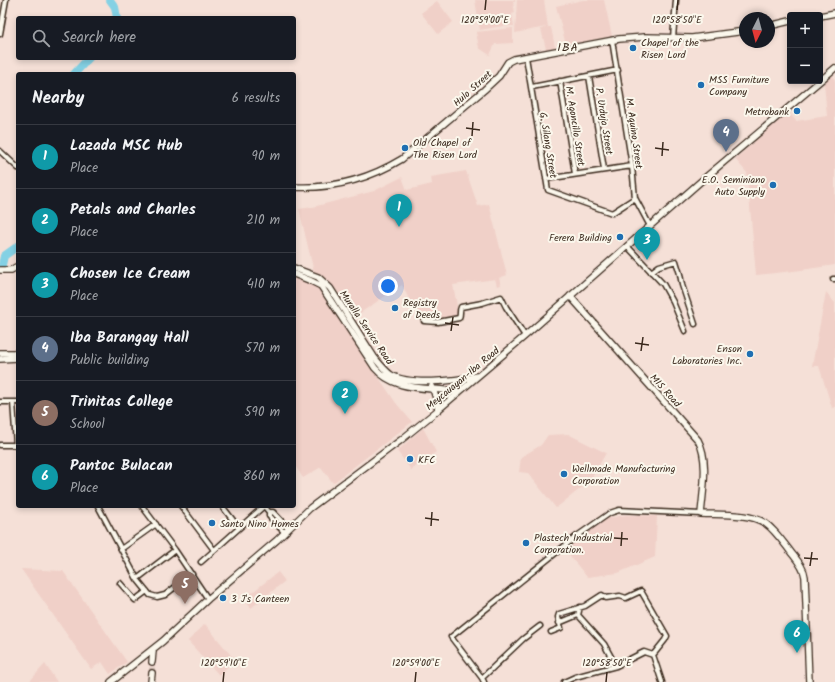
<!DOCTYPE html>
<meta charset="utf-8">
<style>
:root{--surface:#171b24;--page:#20242c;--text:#f1f3f6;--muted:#9ea1a6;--line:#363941;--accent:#ea580c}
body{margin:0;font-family:Kalam,sans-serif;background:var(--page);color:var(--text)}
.controls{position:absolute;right:12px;top:12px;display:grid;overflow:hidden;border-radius:4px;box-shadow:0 2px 6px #0003}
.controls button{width:36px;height:36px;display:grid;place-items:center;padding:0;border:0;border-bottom:1px solid var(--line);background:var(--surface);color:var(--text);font:20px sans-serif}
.compass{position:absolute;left:739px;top:12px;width:36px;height:36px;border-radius:50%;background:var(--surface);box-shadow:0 2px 6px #0003;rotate:186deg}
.you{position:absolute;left:388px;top:286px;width:14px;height:14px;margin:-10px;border:3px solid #fff;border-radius:50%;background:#1a73e8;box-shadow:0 0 0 6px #1a73e833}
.badge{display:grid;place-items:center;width:26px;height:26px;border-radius:50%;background:var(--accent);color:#fff;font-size:13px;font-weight:700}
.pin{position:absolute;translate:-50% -33px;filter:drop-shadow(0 1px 2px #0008)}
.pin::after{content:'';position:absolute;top:21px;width:14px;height:12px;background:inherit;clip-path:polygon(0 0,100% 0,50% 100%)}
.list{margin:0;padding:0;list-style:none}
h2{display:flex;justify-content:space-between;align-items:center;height:52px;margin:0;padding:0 16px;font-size:17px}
h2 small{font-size:13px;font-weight:400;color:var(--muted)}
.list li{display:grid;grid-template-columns:26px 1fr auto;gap:12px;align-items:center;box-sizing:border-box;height:64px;padding:0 16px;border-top:1px solid var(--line)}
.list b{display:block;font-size:15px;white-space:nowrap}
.list p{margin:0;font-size:13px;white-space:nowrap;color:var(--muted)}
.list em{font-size:13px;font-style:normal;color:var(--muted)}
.icon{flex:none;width:22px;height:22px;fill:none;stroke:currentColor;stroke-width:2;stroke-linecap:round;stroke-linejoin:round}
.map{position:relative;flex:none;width:835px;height:682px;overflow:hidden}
.search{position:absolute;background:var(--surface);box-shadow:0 2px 6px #0003;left:16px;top:16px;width:280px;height:44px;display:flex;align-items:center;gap:10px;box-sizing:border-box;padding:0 14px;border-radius:4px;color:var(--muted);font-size:15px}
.panel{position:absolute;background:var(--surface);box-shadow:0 2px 6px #0003;left:16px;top:72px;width:280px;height:436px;border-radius:4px}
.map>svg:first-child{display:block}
.built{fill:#f0d0c8}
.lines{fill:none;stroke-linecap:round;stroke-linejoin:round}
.river{stroke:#84d1e4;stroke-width:8}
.secondary-tunnel{stroke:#d0bcb2;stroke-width:5.5;stroke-dasharray:5.5 3;stroke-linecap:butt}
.street-casing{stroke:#3b2a1e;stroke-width:7}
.secondary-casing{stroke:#3b2a1e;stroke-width:8}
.street{stroke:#fbf7ec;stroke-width:4}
.secondary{stroke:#fbf7ec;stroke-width:5.5}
.ticks{fill:none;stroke:#3b2a1e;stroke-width:1.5}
.poi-dot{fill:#1f6fb2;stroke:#fbf7ec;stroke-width:1.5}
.labels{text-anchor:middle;stroke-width:4;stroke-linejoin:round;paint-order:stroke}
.poi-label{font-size:10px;fill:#3b2a1e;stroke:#fbf7ec;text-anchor:start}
.street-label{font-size:10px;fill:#3b2a1e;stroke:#fbf7ec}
.quarter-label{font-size:12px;letter-spacing:1px;fill:#3b2a1e;stroke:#fbf7ec}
.ticks-label{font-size:10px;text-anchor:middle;fill:#3b2a1e;stroke:#fbf7ec;stroke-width:4;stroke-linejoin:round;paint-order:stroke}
</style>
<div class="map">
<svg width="835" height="682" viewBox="0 0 835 682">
<rect width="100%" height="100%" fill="#f5e0d7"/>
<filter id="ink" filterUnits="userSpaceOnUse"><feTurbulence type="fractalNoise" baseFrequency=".025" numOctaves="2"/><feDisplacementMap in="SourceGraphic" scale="8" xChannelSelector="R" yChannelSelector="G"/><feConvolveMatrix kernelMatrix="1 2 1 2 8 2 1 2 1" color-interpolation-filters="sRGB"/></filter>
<g filter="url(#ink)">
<!-- built -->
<path class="built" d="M475,0h40v2h-2l2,11 -3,1 2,12h-11l-23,4z
M517,0h27l4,27h3l4,20 -9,2 -5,-20 5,-2 -31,6z
M583,0h21l8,36 -46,9 -10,-39z
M437,1l16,21 -15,12 -17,-21z
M513,28v15l-18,1 -5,11 -11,-7 -3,-16z
M833,75l2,6v184l-41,6 -38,4 -9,-102 -12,-14 53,-47 8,9 31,-5 -3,-33z
M466,171l12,35 11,-2 18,71 -8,3 2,7 -4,1 -2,-7 -42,6 6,31 -22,6 -18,-3 -17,-34 -48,32 -16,-25 -12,-13 -12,-7 -15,-63 14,-2 61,-16 28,-14 5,13 25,-6 -1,-7z
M294,277l19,7 6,5 77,114 16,19 -79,61 -12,-16 -18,11 -9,-14z
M826,292l9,11v104l-3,1 -13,-42h-7z
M423,428l13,24 -25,18 -14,-19z
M568,434l38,19 -16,28 -34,27 -28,-35 -9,-1 2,-15 20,-12 7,-10z
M626,515l31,1 -2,41 -37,16 -31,4 -22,-27 42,-32z
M21,569l42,2 64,91 -17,12 -8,-12 -11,7z
M278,572l7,9 -34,27 -7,-9z
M205,624l30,36 -16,15 -31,-34z
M45,664l12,18h-28z"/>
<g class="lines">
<!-- river -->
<path class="river" d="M110,0l5,7 2,11
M74,74l15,-16
M1,269l3,-13 14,-10"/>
<!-- secondary-tunnel -->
<path class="secondary-tunnel" d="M152,673v-11"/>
<defs>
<path id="street" d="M0,34l6,-34
M673,38l3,-38
M612,40l20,126 3,32 15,28
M526,57l22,133 64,23 23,-15
M589,76l15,93
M560,81l15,93
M532,87l86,-17
M0,151l18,17
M546,179l86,-13
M627,246l36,38 10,18 12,29
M651,272l8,-6 17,-5 4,13 2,11 13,39
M833,279h2
M424,321l14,1 21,-4c2,-4 0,-7 2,-11l21,-4 19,-6 5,10 19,29
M0,402h18
M13,402l3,43
M0,445h18
M98,506l39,73 13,16 7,2 8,-2 27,-21
M142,506l33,44 33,49
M181,506l33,44
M222,506l17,22
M264,506l5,6v4l15,16
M269,512h4l15,16
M121,549l35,-25
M201,562l63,-56
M137,579l38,-29
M120,583l15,17 12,-9
M578,615l26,29 12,22
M559,623l19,-8 2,-8
M551,632l10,-4 -3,-11 1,-3 26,-8 17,-11 4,3 14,-2 6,2 15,-7 26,45 -2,4 -12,15
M482,678l41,-39 17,-13
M484,682l-2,-4 -31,-41 126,-101 33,-23 9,-3 82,4
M564,682l11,-5 41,-11 28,-14 9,3 9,27"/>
<path id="secondary" d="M820,16l15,-3
M769,26l21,-5
M820,81l15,-13
M294,187c39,2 75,-8 108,-28l82,-69 15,-14 9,-14 6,-3 105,-20 26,-2 47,1 53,-7
M294,268l24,9 12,11 44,69c5,6 10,13 17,18 19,11 64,6 86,1
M0,270h11l7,-4
M294,274l15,6 12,6 54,82c21,25 54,18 84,24
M570,296l128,144c11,20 5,51 3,74 19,1 48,-1 64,9 10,7 18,19 25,28 6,8 14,16 15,26l4,105
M0,353h18
M0,359l18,-1
M432,386l4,12 2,12
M152,662l1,-11
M111,682l52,-41 45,-42 69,-59 33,-32 91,-68 37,-30 87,-74 175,-154 120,-101
M151,682l1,-9"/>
</defs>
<!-- street casing -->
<use href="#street" class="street-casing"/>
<!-- secondary casing -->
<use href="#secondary" class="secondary-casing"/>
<!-- street -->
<use href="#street" class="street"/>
<!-- secondary -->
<use href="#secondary" class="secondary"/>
</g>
</g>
<!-- ticks -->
<path class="ticks" d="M485,10l1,-10M677,10l1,-10M466,128l14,2M472,136l1,-14M655,148l14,2M662,156l1,-14M445,323l14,2M451,331l2,-14M635,343l14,2M641,351l2,-14M425,518l14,2M431,526l1,-14M614,538l14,1M621,546l1,-14M804,558l14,1M810,566l2,-14M223,682l1,-10M415,682l1,-10M606,682l1,-10"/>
<!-- markers -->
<g class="poi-dot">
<circle cx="633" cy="48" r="4"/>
<circle cx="701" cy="85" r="4"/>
<circle cx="797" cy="111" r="4"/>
<circle cx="405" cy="148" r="4"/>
<circle cx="773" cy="185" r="4"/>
<circle cx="620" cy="237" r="4"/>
<circle cx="395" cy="308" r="4"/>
<circle cx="750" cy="354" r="4"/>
<circle cx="410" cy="459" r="4"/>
<circle cx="564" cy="474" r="4"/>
<circle cx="212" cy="523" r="4"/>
<circle cx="526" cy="543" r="4"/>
<circle cx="223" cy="598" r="4"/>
</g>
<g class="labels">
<!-- poi labels -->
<g class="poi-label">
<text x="641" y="46">Chapel of the<tspan x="641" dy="12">Risen Lord</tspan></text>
<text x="709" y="83">MSS Furniture<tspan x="709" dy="12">Company</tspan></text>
<text x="789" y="115" text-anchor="end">Metrobank</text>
<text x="413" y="146">Old Chapel of<tspan x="413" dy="12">The Risen Lord</tspan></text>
<text x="765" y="183" text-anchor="end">E.O. Seminiano<tspan x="765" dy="12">Auto Supply</tspan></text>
<text x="612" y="241" text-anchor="end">Ferera Building</text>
<text x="403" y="306">Registry<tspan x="403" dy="12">of Deeds</tspan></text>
<text x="742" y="352" text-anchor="end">Enson<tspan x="742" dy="12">Laboratories Inc.</tspan></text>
<text x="418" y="463">KFC</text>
<text x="572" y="472">Wellmade Manufacturing<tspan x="572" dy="12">Corporation</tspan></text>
<text x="220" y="527">Santo Nino Homes</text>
<text x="534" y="541">Plastech Industrial<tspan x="534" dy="12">Corporation.</tspan></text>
<text x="231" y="602">3 J's Canteen</text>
</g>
<!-- street labels -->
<g class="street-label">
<text transform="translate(472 88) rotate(-42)" y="4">Hulo Street</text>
<text transform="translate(605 121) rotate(81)" y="4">P. Urduja Street</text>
<text transform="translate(576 126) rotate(81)" y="4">M. Agoncillo Street</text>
<text transform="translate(635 133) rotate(82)" y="4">M. Aquino Street</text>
<text transform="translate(549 145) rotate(81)" y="4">G. Silang Street</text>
<text transform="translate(367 327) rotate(56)" y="4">Muralla Service Road</text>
<text transform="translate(462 378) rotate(-40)" y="4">Meycauayan-Iba Road</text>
<text transform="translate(666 390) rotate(48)" y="4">MIS Road</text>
</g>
<!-- quarter labels -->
<g class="quarter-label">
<text x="568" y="51">IBA</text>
</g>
</g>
<g class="ticks-label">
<text x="485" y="23">120°59'00"E</text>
<text x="677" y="23">120°58'50"E</text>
<text x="224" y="666">120°59'10"E</text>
<text x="416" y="666">120°59'00"E</text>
<text x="607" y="666">120°58'50"E</text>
</g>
</svg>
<div class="controls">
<button>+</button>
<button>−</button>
</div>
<svg class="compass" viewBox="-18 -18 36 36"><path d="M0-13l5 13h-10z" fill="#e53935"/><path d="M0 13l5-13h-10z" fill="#9ea1a6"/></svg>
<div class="you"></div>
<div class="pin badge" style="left:399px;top:227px;background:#0f9aa8">1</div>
<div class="pin badge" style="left:345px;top:414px;background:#0f9aa8">2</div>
<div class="pin badge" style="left:647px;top:260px;background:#0f9aa8">3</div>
<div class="pin badge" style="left:726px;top:152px;background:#5c6f8a">4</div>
<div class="pin badge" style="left:185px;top:604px;background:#8d6e63">5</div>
<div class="pin badge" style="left:797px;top:653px;background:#0f9aa8">6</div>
<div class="search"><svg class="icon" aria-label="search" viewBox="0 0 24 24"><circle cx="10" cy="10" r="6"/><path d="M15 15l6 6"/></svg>Search here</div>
<section class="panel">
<h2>Nearby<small>6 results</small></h2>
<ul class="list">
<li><span class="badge" style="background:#0f9aa8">1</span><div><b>Lazada MSC Hub</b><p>Place</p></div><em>90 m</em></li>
<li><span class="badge" style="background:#0f9aa8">2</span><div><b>Petals and Charles</b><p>Place</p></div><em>210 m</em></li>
<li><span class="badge" style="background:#0f9aa8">3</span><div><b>Chosen Ice Cream</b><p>Place</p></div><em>410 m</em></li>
<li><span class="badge" style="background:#5c6f8a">4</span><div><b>Iba Barangay Hall</b><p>Public building</p></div><em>570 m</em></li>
<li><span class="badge" style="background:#8d6e63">5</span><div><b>Trinitas College</b><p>School</p></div><em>590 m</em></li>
<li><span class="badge" style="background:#0f9aa8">6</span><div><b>Pantoc Bulacan</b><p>Place</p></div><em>860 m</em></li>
</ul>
</section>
</div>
